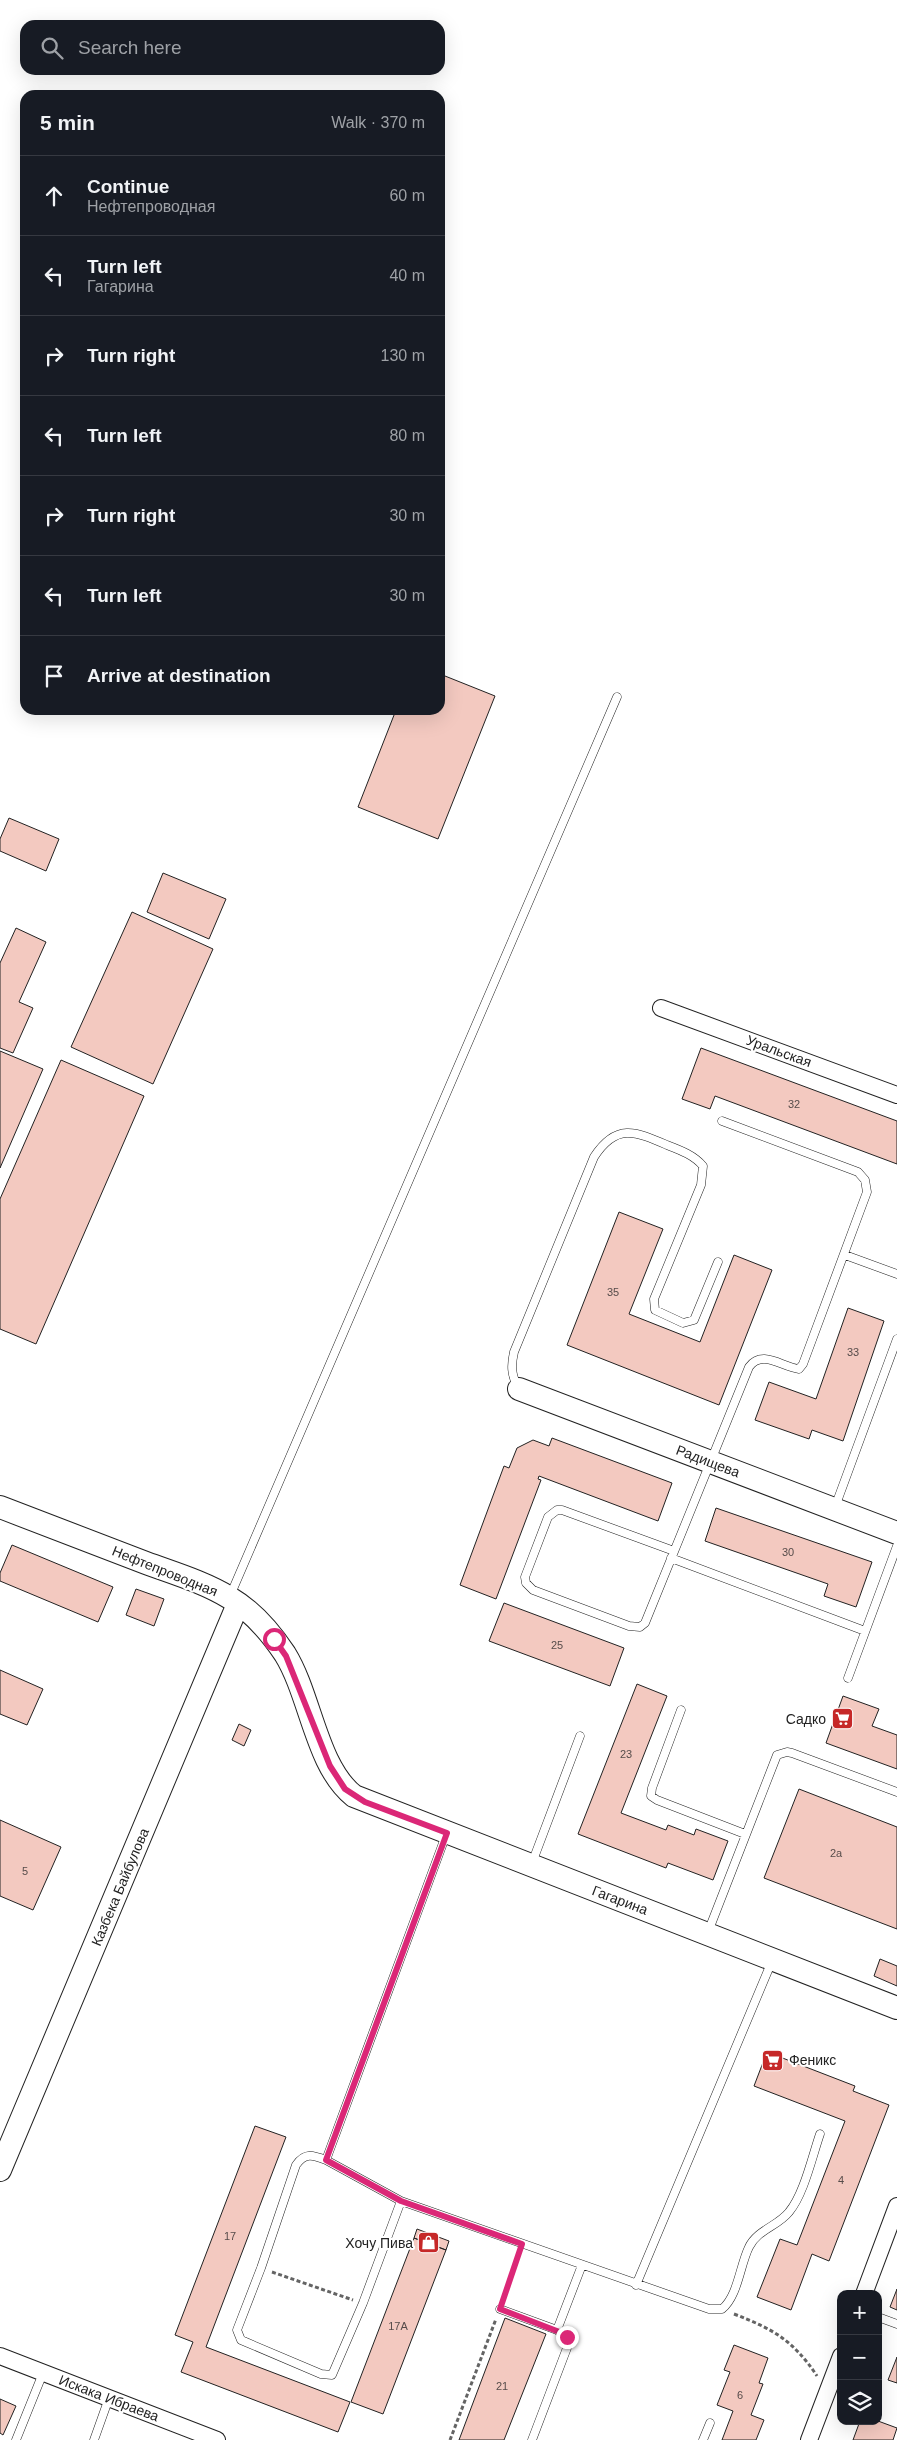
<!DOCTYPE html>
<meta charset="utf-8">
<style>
:root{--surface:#171b24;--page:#20242c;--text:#f1f3f6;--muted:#9ea1a6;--line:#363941}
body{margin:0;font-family:Arial,sans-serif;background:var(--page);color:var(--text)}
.controls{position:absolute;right:15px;bottom:15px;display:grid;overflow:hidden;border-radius:10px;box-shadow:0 5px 20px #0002}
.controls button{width:45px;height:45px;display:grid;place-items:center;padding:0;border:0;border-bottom:1px solid var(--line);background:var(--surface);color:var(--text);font:25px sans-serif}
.stop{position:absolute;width:15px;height:15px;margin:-11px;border:4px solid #db2777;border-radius:50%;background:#fff}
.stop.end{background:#db2777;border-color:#fff;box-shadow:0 1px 5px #0008}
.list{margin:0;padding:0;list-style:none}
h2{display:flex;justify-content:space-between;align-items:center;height:65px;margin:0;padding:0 20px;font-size:21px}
h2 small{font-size:16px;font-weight:400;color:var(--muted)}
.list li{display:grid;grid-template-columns:32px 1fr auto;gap:15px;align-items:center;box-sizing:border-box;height:80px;padding:0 20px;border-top:1px solid var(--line)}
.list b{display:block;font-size:19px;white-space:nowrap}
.list p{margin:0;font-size:16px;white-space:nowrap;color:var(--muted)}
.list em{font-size:16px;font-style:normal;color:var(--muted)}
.icon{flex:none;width:28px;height:28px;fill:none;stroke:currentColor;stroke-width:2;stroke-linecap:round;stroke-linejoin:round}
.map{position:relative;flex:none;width:897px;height:2440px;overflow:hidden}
.search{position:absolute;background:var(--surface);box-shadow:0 5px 20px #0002;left:20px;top:20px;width:425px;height:55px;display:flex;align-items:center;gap:12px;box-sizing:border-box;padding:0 18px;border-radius:15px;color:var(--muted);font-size:19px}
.panel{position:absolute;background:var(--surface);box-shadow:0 5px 20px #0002;left:20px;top:90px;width:425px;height:625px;border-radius:15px}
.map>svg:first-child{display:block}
.building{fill:#f3c9c0;stroke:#222}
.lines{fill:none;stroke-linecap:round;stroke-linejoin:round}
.lane-casing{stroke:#222;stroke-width:9}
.street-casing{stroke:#222;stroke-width:18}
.secondary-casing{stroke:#222;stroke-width:24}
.path{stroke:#646464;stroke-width:3;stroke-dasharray:4 2.5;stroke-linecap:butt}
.lane{stroke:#fff;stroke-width:8}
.street{stroke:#fff;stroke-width:16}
.secondary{stroke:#fff;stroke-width:22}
.route{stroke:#db2777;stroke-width:6}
.labels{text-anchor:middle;stroke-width:4;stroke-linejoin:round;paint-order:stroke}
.number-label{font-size:11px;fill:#564c4a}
.street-label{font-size:14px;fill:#222;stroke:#fff}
.poi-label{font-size:14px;fill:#222;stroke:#fff;text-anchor:end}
</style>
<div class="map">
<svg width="897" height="2440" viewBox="0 0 897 2440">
<rect width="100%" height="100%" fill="#fff"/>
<!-- building -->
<path class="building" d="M440,674l55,22 -57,143 -80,-32 38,-97h44z
M9,818l50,21 -13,32 -46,-20v-12z
M163,873l63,26 -17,40 -62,-27z
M132,912l81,37 -60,135 -82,-37z
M16,928l30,14 -27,60 14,6 -20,45 -13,-5v-85z
M701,1048l196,73v43l-182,-68 -5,13 -28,-10z
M0,1051l43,18 -43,99z
M61,1060l83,36 -108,248 -36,-15v-130z
M619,1212l44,17 -34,85 71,28 34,-87 38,15 -53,135 -152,-60z
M848,1308l36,13 -41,120 -31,-11 -3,9 -54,-19 14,-38 47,17z
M552,1438l120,45 -14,38 -119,-45 -1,3 3,1 -45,119 -36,-14 44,-119 5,2 8,-20 16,-8 16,6z
M716,1508l156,54 -16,45 -32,-11 4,-12 -123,-43z
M12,1545l101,42 -15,35 -98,-41v-8z
M136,1589l28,10 -10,27 -28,-11z
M504,1603l120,45 -14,38 -121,-45z
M0,1670l43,19 -16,36 -27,-11z
M637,1684l30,12 -46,117 45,17 2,-5 26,10 2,-6 32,12 -15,39 -45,-17 -2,5 -88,-34z
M843,1696l36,13 -7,17 25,9v34l-71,-26z
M239,1724l12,6 -7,16 -12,-6z
M799,1789l98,38v102l-133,-51z
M0,1820l61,27 -28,63 -33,-14z
M880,1959l17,7v20l-23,-10z
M767,2052l88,34 -2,5 36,14 -60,156 -17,-7 -21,56 -34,-13 23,-58 17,6 48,-124 -91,-35z
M255,2126l31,11 -80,210 144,55 -12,30 -157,-60 12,-30 -18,-7z
M417,2229l32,12 -3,9 -32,-12z
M414,2238l32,12 -63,164 -32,-12z
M897,2289v21l-7,-3z
M505,2318l41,16 -42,106h-45z
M734,2345l34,13 -9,25 4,1 -12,31 13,5 -8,20h-34l11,-29 -16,-6 13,-33 -6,-2z
M897,2357v26l-9,-3z
M0,2399l16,7 -13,29 -3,-2z
M860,2421h18l19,7 -4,12h-40z"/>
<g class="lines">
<defs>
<path id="lane" d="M845,1255l52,19
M518,1387c-7,-12 -7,-22 -4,-35l80,-195c22,-34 41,-26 73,-12 13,5 27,10 36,21l-2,19 -47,114 1,11 28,13 11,-3 24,-58
M835,1507l62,-168
M674,1551l-112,-41h-5l-9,7 -23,60 1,6 7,7 96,36 11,1 5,-4 104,-256c13,-18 33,0 50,2l4,-5 64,-172 -2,-12 -7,-8 -136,-51
M671,1558l194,73
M230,1596l387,-899
M848,1678l49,-132
M681,1710l-29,78 -1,8 6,4 88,34
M446,1835l-120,325c-13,-5 -21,-8 -30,5l-35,103 -24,62 4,10 80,34 11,1 31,-72 38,-102 308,108h13c16,-13 18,-44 27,-62 8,-17 29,-21 40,-35 15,-18 23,-55 31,-78
M532,1863l48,-127
M708,1932l69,-177 10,-3 5,1 105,39
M326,2160l75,41
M636,2285l136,-324
M500,2309l57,21 10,7v11l-35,92
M878,2317l19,7
M557,2330l25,-65
M16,2440l27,-67
M94,2440l15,-42
M703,2440l7,-17"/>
<path id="street" d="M661,1008l236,87
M864,2294l33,-88
M0,2356l217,84
M809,2440l32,-84"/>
<path id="secondary" d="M519,1389l378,144
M0,1507c49,19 97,37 146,56 27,10 58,19 84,35 22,13 41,35 55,56 26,42 31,112 69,142l543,212
M0,2170l238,-566"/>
</defs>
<!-- lane casing -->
<use href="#lane" class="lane-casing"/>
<!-- street casing -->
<use href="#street" class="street-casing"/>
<!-- secondary casing -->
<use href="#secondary" class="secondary-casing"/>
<!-- path -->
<path class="path" d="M272,2272l81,28
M503,2299l15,-43
M734,2314c39,15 59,26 83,62
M450,2440l46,-121"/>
<!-- lane -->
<use href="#lane" class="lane"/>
<!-- street -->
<use href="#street" class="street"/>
<!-- secondary -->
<use href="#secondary" class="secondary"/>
</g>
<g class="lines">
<!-- route -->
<path class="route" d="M274,1639l12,17 44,110 15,23 20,13 82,31 -121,327 75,41 121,43 -22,65 62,24 5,4"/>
</g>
<!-- icons -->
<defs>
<symbol id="supermarket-square" viewBox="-11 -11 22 22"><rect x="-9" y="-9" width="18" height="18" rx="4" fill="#c62828" stroke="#fff"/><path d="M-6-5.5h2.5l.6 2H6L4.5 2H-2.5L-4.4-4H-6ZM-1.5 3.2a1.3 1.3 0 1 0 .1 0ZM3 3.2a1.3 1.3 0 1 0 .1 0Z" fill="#fff"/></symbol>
<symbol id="shop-square" viewBox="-11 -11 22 22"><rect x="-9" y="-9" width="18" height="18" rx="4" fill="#c62828" stroke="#fff"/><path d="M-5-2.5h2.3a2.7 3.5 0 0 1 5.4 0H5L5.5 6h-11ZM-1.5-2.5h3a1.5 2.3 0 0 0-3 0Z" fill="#fff"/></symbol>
</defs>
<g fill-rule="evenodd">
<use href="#supermarket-square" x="830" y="1706" width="25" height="25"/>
<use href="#supermarket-square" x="760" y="2048" width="25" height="25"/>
<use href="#shop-square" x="416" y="2230" width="25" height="25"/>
</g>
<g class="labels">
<!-- number labels -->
<g class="number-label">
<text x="794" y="1108">32</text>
<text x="613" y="1296">35</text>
<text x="853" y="1356">33</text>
<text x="788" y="1556">30</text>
<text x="557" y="1649">25</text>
<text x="626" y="1758">23</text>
<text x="836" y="1857">2а</text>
<text x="25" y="1875">5</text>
<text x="841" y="2184">4</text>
<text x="230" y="2240">17</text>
<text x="398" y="2330">17А</text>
<text x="502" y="2390">21</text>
<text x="740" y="2399">6</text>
</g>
<!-- street labels -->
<g class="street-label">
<text transform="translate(779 1051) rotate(20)" y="5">Уральская</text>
<text transform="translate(708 1461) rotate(21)" y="5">Радищева</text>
<text transform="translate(165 1571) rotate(22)" y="5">Нефтепроводная</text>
<text transform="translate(120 1887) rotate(-67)" y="5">Казбека Байбулова</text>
<text transform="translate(620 1900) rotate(21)" y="5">Гагарина</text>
<text transform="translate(109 2398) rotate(21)" y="5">Искака Ибраева</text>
</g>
<!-- poi labels -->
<g class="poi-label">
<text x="826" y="1724">Садко</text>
<text x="789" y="2065" text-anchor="start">Феникс</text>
<text x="413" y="2248">Хочу Пива</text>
</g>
</g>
</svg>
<div class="controls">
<button>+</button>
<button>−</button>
<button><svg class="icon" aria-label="layers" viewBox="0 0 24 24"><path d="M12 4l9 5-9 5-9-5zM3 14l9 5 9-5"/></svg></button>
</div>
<div class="stop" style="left:274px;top:1639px"></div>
<div class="stop end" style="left:567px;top:2337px"></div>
<div class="search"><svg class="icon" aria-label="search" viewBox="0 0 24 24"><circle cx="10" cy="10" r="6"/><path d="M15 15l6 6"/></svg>Search here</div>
<section class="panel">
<h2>5 min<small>Walk · 370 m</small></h2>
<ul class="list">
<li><svg class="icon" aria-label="ahead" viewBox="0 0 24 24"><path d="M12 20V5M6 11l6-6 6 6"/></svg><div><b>Continue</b><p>Нефтепроводная</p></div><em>60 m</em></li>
<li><svg class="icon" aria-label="left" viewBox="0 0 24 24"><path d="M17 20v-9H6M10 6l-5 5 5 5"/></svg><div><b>Turn left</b><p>Гагарина</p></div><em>40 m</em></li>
<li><svg class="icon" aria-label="right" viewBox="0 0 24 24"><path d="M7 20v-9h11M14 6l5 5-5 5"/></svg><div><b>Turn right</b></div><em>130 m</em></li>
<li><svg class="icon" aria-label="left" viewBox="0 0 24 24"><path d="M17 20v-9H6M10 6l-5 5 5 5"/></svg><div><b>Turn left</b></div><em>80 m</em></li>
<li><svg class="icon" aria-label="right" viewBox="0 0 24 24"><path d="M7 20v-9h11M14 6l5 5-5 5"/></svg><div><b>Turn right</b></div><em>30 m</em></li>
<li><svg class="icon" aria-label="left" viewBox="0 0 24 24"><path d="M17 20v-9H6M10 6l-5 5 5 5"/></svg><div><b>Turn left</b></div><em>30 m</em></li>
<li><svg class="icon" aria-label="arrive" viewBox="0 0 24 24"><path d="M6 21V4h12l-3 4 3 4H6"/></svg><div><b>Arrive at destination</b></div></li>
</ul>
</section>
</div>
